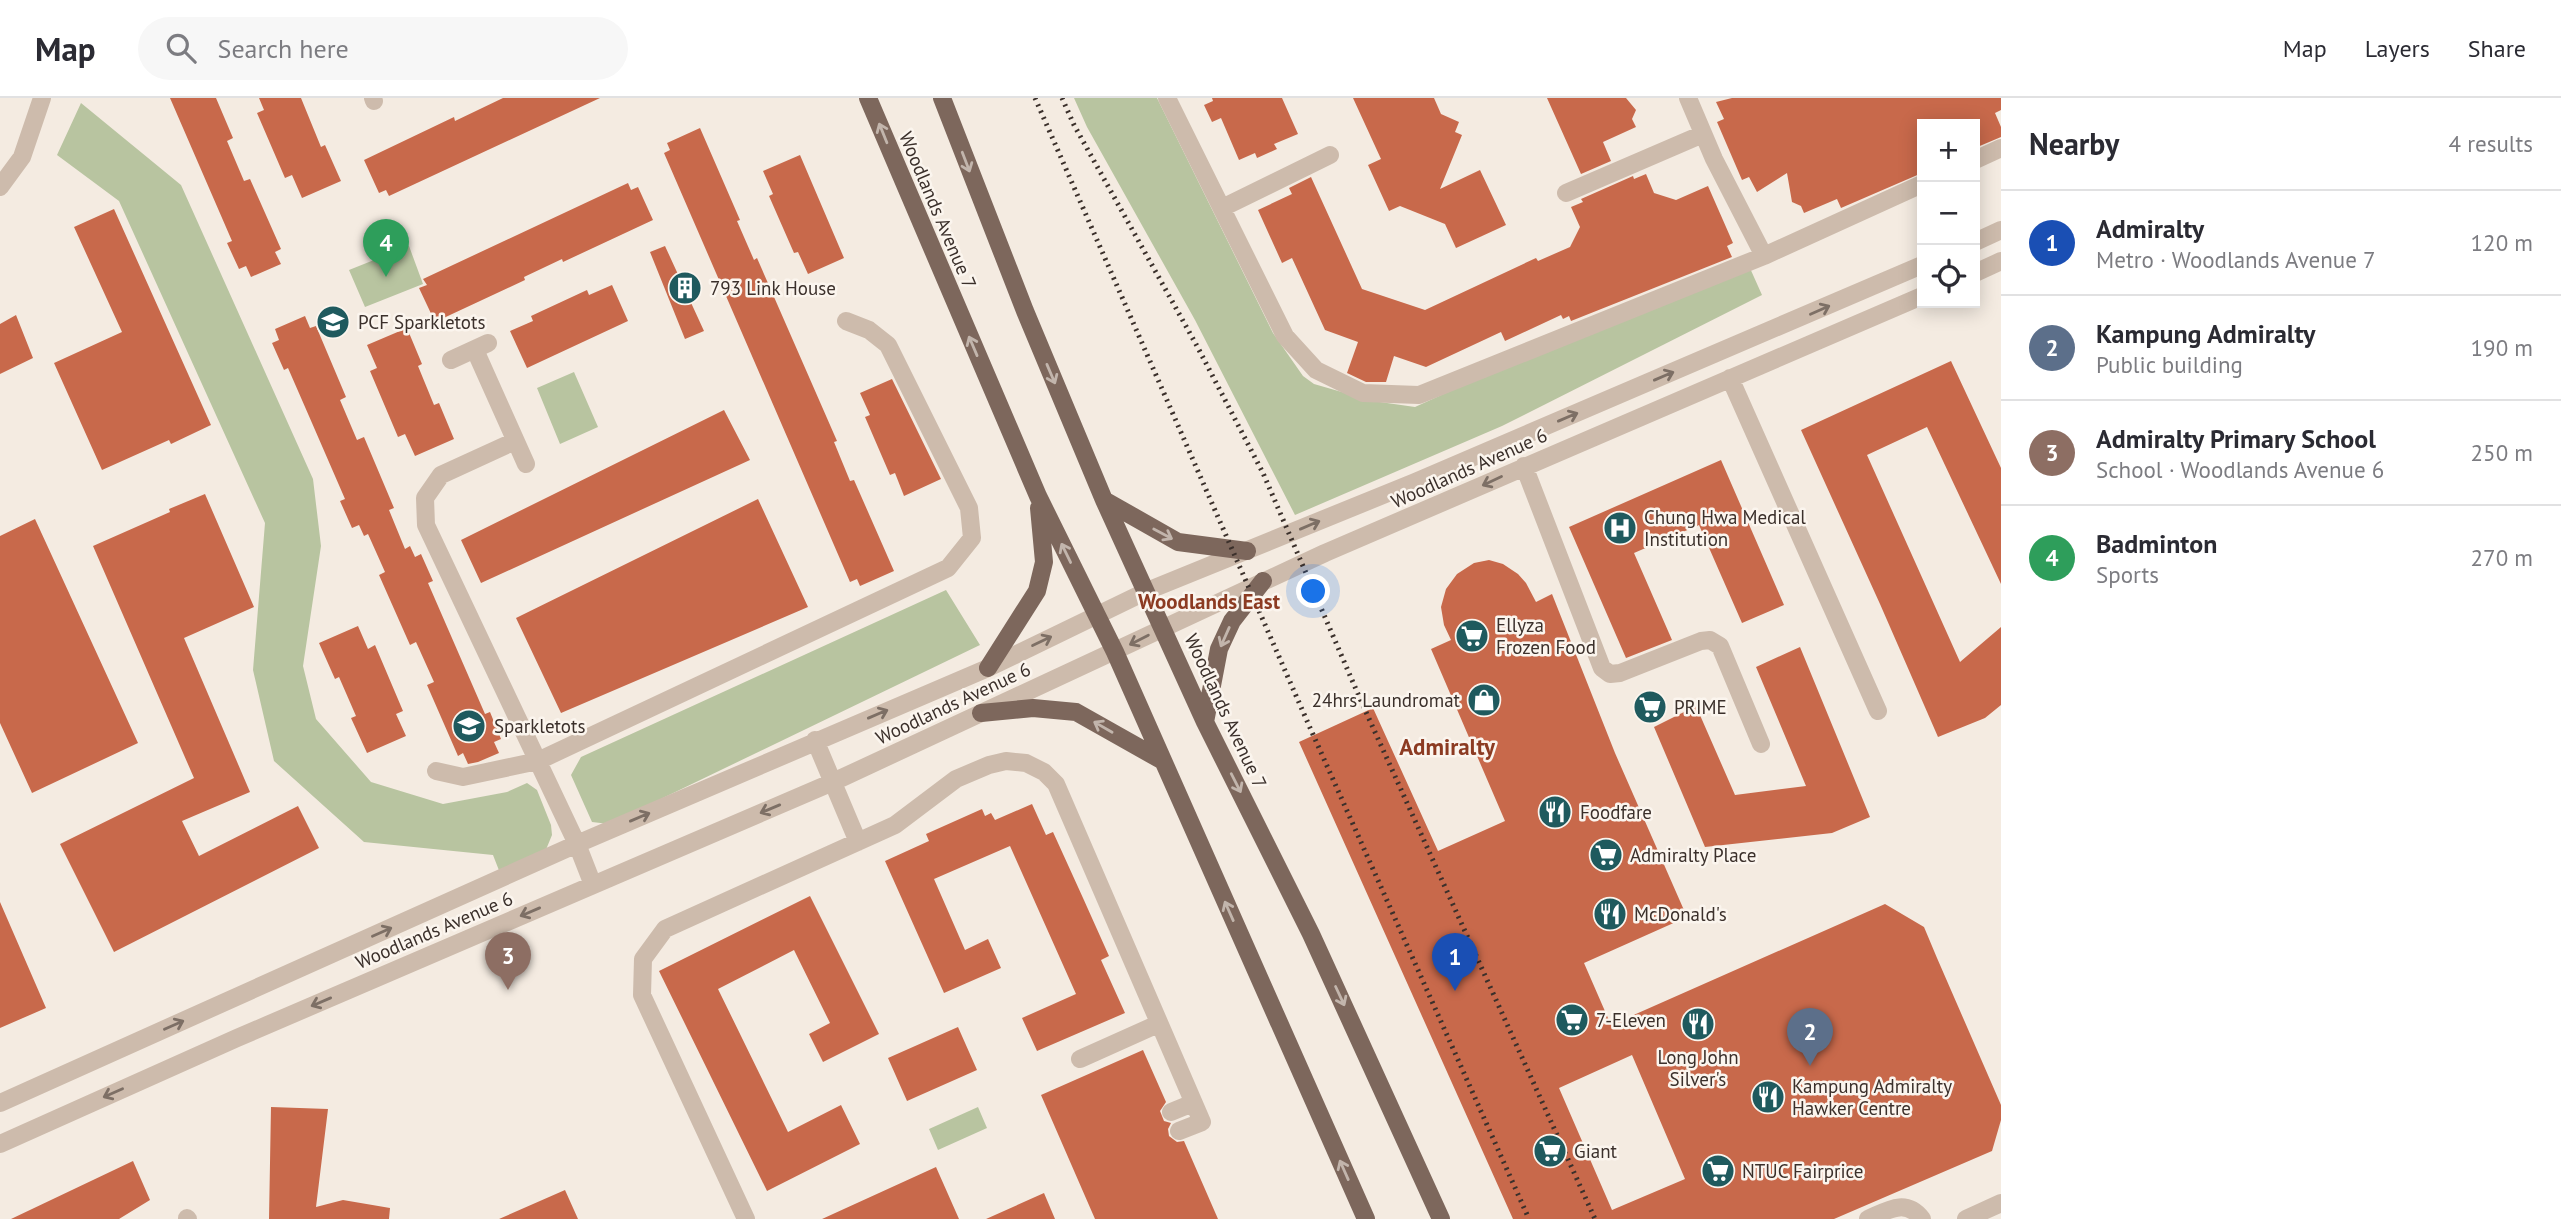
<!DOCTYPE html>
<meta charset="utf-8">
<style>
:root{--surface:#fff;--page:#f7f7f7;--text:#2b2b33;--muted:#7c7c81;--line:#e1e1e2;--accent:#1f5a5e}
body{margin:0;font-family:"PT Sans",sans-serif;background:var(--page);color:var(--text)}
.controls{position:absolute;right:21px;top:21px;display:grid;overflow:hidden;border-radius:0px;box-shadow:0 4px 18px #0003}
.controls button{width:63px;height:63px;display:grid;place-items:center;padding:0;border:0;border-bottom:2px solid var(--line);background:var(--surface);color:var(--text);font:35px sans-serif}
.you{position:absolute;left:1314px;top:494px;width:24px;height:24px;margin:-18px;border:5px solid #fff;border-radius:50%;background:#1a73e8;box-shadow:0 0 0 10px #1a73e833}
.badge{display:grid;place-items:center;width:46px;height:46px;border-radius:50%;background:var(--accent);color:#fff;font-size:23px;font-weight:700}
.pin{position:absolute;translate:-50% -58px;filter:drop-shadow(0 2px 4px #0008)}
.pin::after{content:'';position:absolute;top:37px;width:24px;height:21px;background:inherit;clip-path:polygon(0 0,100% 0,50% 100%)}
.list{margin:0;padding:0;list-style:none}
h2{display:flex;justify-content:space-between;align-items:center;height:91px;margin:0;padding:0 28px;font-size:30px}
h2 small{font-size:23px;font-weight:400;color:var(--muted)}
.list li{display:grid;grid-template-columns:46px 1fr auto;gap:21px;align-items:center;box-sizing:border-box;height:105px;padding:0 28px;border-top:2px solid var(--line)}
.list b{display:block;font-size:26px;white-space:nowrap}
.list p{margin:0;font-size:23px;white-space:nowrap;color:var(--muted)}
.list em{font-size:23px;font-style:normal;color:var(--muted)}
.icon{flex:none;width:38px;height:38px;fill:none;stroke:currentColor;stroke-width:2;stroke-linecap:round;stroke-linejoin:round}
.map{position:relative;flex:none;width:2001px;height:1121px;overflow:hidden}
header{display:flex;align-items:center;gap:42px;box-sizing:border-box;height:98px;padding:0 35px;background:var(--surface);border-bottom:2px solid var(--line)}
header strong{font-size:33px}
nav{display:flex;gap:38px;margin-inline-start:auto;font-size:24px}
.search{width:490px;height:63px;background:var(--page);display:flex;align-items:center;gap:18px;box-sizing:border-box;padding:0 24px;border-radius:38px;color:var(--muted);font-size:26px}
main{display:flex}
aside{flex:1;background:var(--surface)}
.map>svg:first-child{display:block}
.green{fill:#b8c4a0}
.building{fill:#c8694b;fill-rule:evenodd}
.lines{fill:none;stroke-linecap:round;stroke-linejoin:round}
.minor{stroke:#cdbbac;stroke-width:18}
.major{stroke:#7d675c;stroke-width:18}
.rail{stroke:#3b302b;stroke-width:5;stroke-dasharray:2 5;stroke-linecap:butt}
.oneway{stroke:#c2b5ac}
.oneway2{stroke:#7d6f65}
.labels{text-anchor:middle;stroke-width:5;stroke-linejoin:round;paint-order:stroke}
.street-label{font-size:19px;fill:#3b302b;stroke:#fbf5ee}
.poi-label{font-size:19px;fill:#3b302b;stroke:#fbf5ee;text-anchor:start}
.neighbourhood-label{font-size:21px;font-weight:bold;fill:#8c3b22;stroke:#fbf5ee}
.quarter-label{font-size:23px;font-weight:bold;fill:#8c3b22;stroke:#fbf5ee}
</style>
<header>
<strong>Map</strong>
<div class="search"><svg class="icon" aria-label="search" viewBox="0 0 24 24"><circle cx="10" cy="10" r="6"/><path d="M15 15l6 6"/></svg>Search here</div>
<nav><a>Map</a><a>Layers</a><a>Share</a></nav>
</header>
<main>
<div class="map">
<svg width="2001" height="1121" viewBox="0 0 2001 1121">
<rect width="100%" height="100%" fill="#f4ebe1"/>
<!-- green -->
<path class="green" d="M1074,0h83l116,235 30,43 11,8 59,17 42,6 330,-150 17,38 -260,131 -207,89 -100,-195 -108,-193z
M81,5l100,82 132,294 8,67 -18,120 13,53 55,63 72,22 64,-12 20,-9 10,7 14,35 1,10 -7,17 -45,21 -7,-18 -129,-13 -90,-81 -21,-91 12,-147 -146,-322 -62,-46z
M409,148l14,38 -58,23 -16,-37z
M574,274l24,55 -38,17 -23,-56z
M946,492l34,55 -371,179 -17,-2 -21,-47 10,-18z
M978,1009l9,21 -49,22 -9,-21z"/>
<!-- building -->
<path class="building" d="M170,0h46l17,40 -6,3 17,40 6,-2 31,70 -6,3 6,12 -30,13 -5,-11 -7,3 -12,-26 5,-2z
M259,0h42l20,49 4,-2 16,36 -39,17 -10,-23 -7,3 -28,-65 7,-3z
M503,0h97l-211,98 -3,-6 -7,3 -15,-33 90,-43 1,4z
M1212,0h70l16,36 -24,10 3,5 -20,9 -2,-5 -16,7 -18,-42 -9,4 -8,-17 9,-4z
M1353,0h81l7,16 18,8 -4,10 7,3 -22,54 40,-19 26,55 -50,23 -11,-24 -45,-18 -11,5 -21,-46 13,-6z
M1547,0h79l10,12 -4,9 4,8 -33,15 8,19 -30,13z
M1732,0h269v12l-6,3 6,14v10l-26,11v-24h-53v49l-81,35 -4,-9 -33,14 -3,-7 -9,-4 -5,-29 -30,19 -8,-15 -7,3 -25,-58 7,-3 -8,-17z
M700,30l40,92 -3,1 17,39 3,-2 80,183 -3,1 16,39 4,-1 40,91 -34,15 -3,-7 -7,3 -186,-429 6,-3 -3,-7z
M800,57l44,103 -36,16 -10,-22 -4,1 -25,-57 4,-2 -10,-23z
M1646,76l8,19 22,7 32,-14 25,57 -6,3 5,11 -161,64 -2,-5 -6,3 -2,-4 -56,26 -4,-9 -75,35 -32,-11 -8,26h-20l-19,-9 11,-31 -33,-12 -33,-72 -10,5 -24,-53 34,-16 -3,-6 22,-11 51,112 63,21 111,-52 2,3 32,-14 10,-20 -9,-20 12,-5 -2,-3 52,-23 1,3z
M628,85l3,7 7,-3 15,33 -90,42 -1,-3 -38,18 1,3 -90,42 -16,-34 8,-3 -4,-6z
M114,111l97,216 -40,19 -2,-4 -67,30 -48,-107 68,-31 -48,-105z
M665,148l39,85 -19,8 -35,-87z
M612,187l16,36 -101,47 -17,-37 23,-10 -2,-5 56,-26 2,5z
M16,217l17,43 -33,16v-50z
M305,218l5,12 6,-2 30,71 -6,3 17,40 7,-3 30,71 -5,2 16,39 5,-3 5,11 6,-3 12,27 -5,2 57,131 5,-2 11,27 -7,3 5,11 -21,9 -10,2 -5,-11 -5,3 -31,-71 7,-3 -18,-40 -6,3 -31,-70 6,-3 -17,-38 -4,2 -5,-11 -7,3 -12,-27 5,-2 -33,-76 -24,-55 -4,2 -12,-27 7,-3 -4,-11z
M407,230l15,36 -4,2 16,39 5,-2 15,36 -39,17 -10,-22 -7,3 -28,-66 7,-3 -10,-23z
M1951,263l50,107v116l-74,-157 -60,28 93,207 41,-35v78l-16,13 -47,19 -58,-133 -79,-174z
M892,281l49,100 -37,17 -9,-23 -5,2 -25,-58 5,-2 -10,-22z
M724,312l26,50 -269,123 -20,-43z
M1721,362l63,145 -42,18 -43,-98 -65,28 38,87 -46,18 -57,-131z
M205,396l49,113 -70,31 66,154 -68,29 17,35 99,-50 21,42 -205,104 -54,-108 134,-66 -101,-232 77,-34 -1,-3z
M758,401l50,108 -247,106 -45,-95z
M35,421l103,224 -106,50 -32,-70v-187z
M1489,462l14,4 15,10 8,9 10,19 16,-8 63,159 72,164 -103,46 27,62 274,-121 39,23 13,31 64,147v15l-9,31 -158,68h-321l-214,-477 74,-34 65,143 67,-30 -74,-172 20,-9 -7,-15 -3,-18 5,-18 11,-15 17,-11zM1632,957l53,124 -73,31 -53,-122z
M358,528l10,23 7,-4 28,66 -7,3 10,22 -39,17 -16,-35 5,-2 -17,-39 -4,2 -16,-36z
M1800,549l70,170 -38,16 -127,14 -51,-120 42,-21 39,89 71,-9 -50,-119z
M1032,706l14,31 7,-3 30,66 26,58 -8,4 24,53 -88,38 -15,-33 54,-24 -66,-148 -76,33 31,71 23,-11 13,29 -57,25 -59,-132 44,-20 -3,-7 56,-25 3,7 6,-3 4,7z
M810,798l69,138 -56,28 -14,-28 21,-11 -36,-73 -76,39 70,143 53,-27 19,39 -93,47 -108,-220z
M0,804l46,106 -46,20z
M958,929l19,43 -70,31 -19,-43z
M1143,952l23,52 -6,9 4,10 7,2 -3,6 1,7 8,6 7,-1 34,78h-123l-54,-124z
M271,1009l57,2 -12,98 27,-7 47,8 -1,11h-120z
M133,1063l17,39 -31,19h-108z
M936,1069l23,52h-137z
M565,1092l13,29h-79z
M1044,1095l11,26h-69z"/>
<g class="lines">
<!-- minor -->
<path class="minor" d="M373,0l1,3
M1167,0l118,238 31,34 47,23 56,2 345,-139 158,-72
M1688,0l26,61 50,97
M1975,62l26,-12
M0,89l22,-30 20,-59
M1566,95l137,-59
M1222,110l108,-53
M1975,144l26,-12
M1975,175l26,-12
M475,252l51,114
M451,262l37,-17
M1730,280l148,333
M515,343l-74,34 -16,23 1,27 151,319 16,41
M1524,368l78,202 8,6 10,-1 81,-32 9,-1 10,6 41,98
M815,642l43,102
M436,673l27,6 75,-16 410,-193 24,-30 -3,-30 -81,-163 -19,-15 -23,-9
M1080,961l78,-35
M0,1005l577,-259 411,-176 159,-77 268,-109 507,-217
M1171,1014l22,-9
M0,1046l237,-106 596,-256 492,-229 597,-257
M187,1120l1,1
M746,1121l-104,-224 1,-36 22,-30 230,-104 61,-46 33,-14 17,-4 20,2 18,9 12,12 146,338 -23,9
M1868,1121c20,-9 38,-21 54,0
M1966,1121l35,-16"/>
<!-- major -->
<path class="major" d="M868,0l170,398 77,156 251,567
M942,0l83,213 79,189 101,222 106,212 130,285
M1104,402l74,42 69,9
M988,570l49,-77 7,-29 -5,-54
M981,615l52,-5 43,4 87,49
M1205,624l14,-73 13,-28 31,-40"/>
<!-- rail -->
<path class="rail" d="M1035,0l276,632 218,489
M1062,0l12,27 123,221 66,127 98,228 234,518"/>
</g>
<!-- one-way arrows -->
<defs><path id="oneway-shaft" d="M-6 0H5M1.5-3L5.5 0L1.5 3" fill="none" stroke-width="1.6" stroke-linecap="round" stroke-linejoin="round" transform="scale(1.75)"/></defs>
<g class="oneway">
<use href="#oneway-shaft" transform="translate(883 35) rotate(-112)"/>
<use href="#oneway-shaft" transform="translate(966 64) rotate(69)"/>
<use href="#oneway-shaft" transform="translate(973 248) rotate(-113)"/>
<use href="#oneway-shaft" transform="translate(1051 276) rotate(67)"/>
<use href="#oneway-shaft" transform="translate(1163 436) rotate(28)"/>
<use href="#oneway-shaft" transform="translate(1066 455) rotate(-116)"/>
<use href="#oneway-shaft" transform="translate(1225 539) rotate(114)"/>
<use href="#oneway-shaft" transform="translate(1103 629) rotate(-150)"/>
<use href="#oneway-shaft" transform="translate(1236 685) rotate(63)"/>
<use href="#oneway-shaft" transform="translate(1229 813) rotate(-114)"/>
<use href="#oneway-shaft" transform="translate(1340 898) rotate(65)"/>
<use href="#oneway-shaft" transform="translate(1344 1072) rotate(-114)"/>
</g>
<g class="oneway2">
<use href="#oneway-shaft" transform="translate(1820 212) rotate(-24)"/>
<use href="#oneway-shaft" transform="translate(1664 278) rotate(-23)"/>
<use href="#oneway-shaft" transform="translate(1568 319) rotate(-23)"/>
<use href="#oneway-shaft" transform="translate(1492 383) rotate(155)"/>
<use href="#oneway-shaft" transform="translate(1310 427) rotate(-23)"/>
<use href="#oneway-shaft" transform="translate(1139 542) rotate(153)"/>
<use href="#oneway-shaft" transform="translate(1042 543) rotate(-26)"/>
<use href="#oneway-shaft" transform="translate(878 616) rotate(-23)"/>
<use href="#oneway-shaft" transform="translate(770 711) rotate(157)"/>
<use href="#oneway-shaft" transform="translate(640 719) rotate(-23)"/>
<use href="#oneway-shaft" transform="translate(530 814) rotate(157)"/>
<use href="#oneway-shaft" transform="translate(382 834) rotate(-24)"/>
<use href="#oneway-shaft" transform="translate(321 904) rotate(157)"/>
<use href="#oneway-shaft" transform="translate(174 927) rotate(-24)"/>
<use href="#oneway-shaft" transform="translate(113 995) rotate(156)"/>
</g>
<!-- icons -->
<defs>
<symbol id="building-disc" viewBox="-11 -11 22 22"><circle r="9.5" fill="#1f5a5e" stroke="#fbf5ee"/><path d="M-4-6H4V6H1V3H-1V6H-4ZM-2.5-4.3h1.7v1.8h-1.7ZM.8-4.3h1.7v1.8H.8ZM-2.5-1h1.7V.8h-1.7ZM.8-1h1.7V.8H.8Z" fill="#fff"/></symbol>
<symbol id="school-disc" viewBox="-11 -11 22 22"><circle r="9.5" fill="#1f5a5e" stroke="#fbf5ee"/><path d="M0-5L7-2L0 1L-7-2ZM-4 1L0 2.5L4 1V4Q0 6-4 4Z" fill="#fff"/></symbol>
<symbol id="hospital-disc" viewBox="-11 -11 22 22"><circle r="9.5" fill="#1f5a5e" stroke="#fbf5ee"/><path d="M-5-5h3v3.5h4V-5h3V5h-3V1.5h-4V5h-3Z" fill="#fff"/></symbol>
<symbol id="supermarket-disc" viewBox="-11 -11 22 22"><circle r="9.5" fill="#1f5a5e" stroke="#fbf5ee"/><path d="M-6-5.5h2.5l.6 2H6L4.5 2H-2.5L-4.4-4H-6ZM-1.5 3.2a1.3 1.3 0 1 0 .1 0ZM3 3.2a1.3 1.3 0 1 0 .1 0Z" fill="#fff"/></symbol>
<symbol id="shop-disc" viewBox="-11 -11 22 22"><circle r="9.5" fill="#1f5a5e" stroke="#fbf5ee"/><path d="M-5-2.5h2.3a2.7 3.5 0 0 1 5.4 0H5L5.5 6h-11ZM-1.5-2.5h3a1.5 2.3 0 0 0-3 0Z" fill="#fff"/></symbol>
<symbol id="restaurant-disc" viewBox="-11 -11 22 22"><circle r="9.5" fill="#1f5a5e" stroke="#fbf5ee"/><path d="M-5-6h1v4h1v-4h1v4h1v-4h1v5L-1.5 .5V6h-2V.5L-5-1ZM5-6V6H3V1.5H1.5Q1.5-4 5-6Z" fill="#fff"/></symbol>
</defs>
<g fill-rule="evenodd">
<use href="#building-disc" x="666" y="171" width="38" height="38"/>
<use href="#school-disc" x="314" y="205" width="38" height="38"/>
<use href="#hospital-disc" x="1601" y="411" width="38" height="38"/>
<use href="#supermarket-disc" x="1453" y="519" width="38" height="38"/>
<use href="#shop-disc" x="1465" y="583" width="38" height="38"/>
<use href="#supermarket-disc" x="1631" y="590" width="38" height="38"/>
<use href="#school-disc" x="450" y="609" width="38" height="38"/>
<use href="#restaurant-disc" x="1536" y="695" width="38" height="38"/>
<use href="#supermarket-disc" x="1587" y="738" width="38" height="38"/>
<use href="#restaurant-disc" x="1591" y="797" width="38" height="38"/>
<use href="#supermarket-disc" x="1553" y="903" width="38" height="38"/>
<use href="#restaurant-disc" x="1679" y="907" width="38" height="38"/>
<use href="#restaurant-disc" x="1749" y="980" width="38" height="38"/>
<use href="#supermarket-disc" x="1531" y="1034" width="38" height="38"/>
<use href="#supermarket-disc" x="1699" y="1054" width="38" height="38"/>
</g>
<g class="labels">
<!-- street labels -->
<g class="street-label">
<text transform="translate(938 112) rotate(67)" y="7">Woodlands Avenue 7</text>
<text transform="translate(1469 370) rotate(-24)" y="7">Woodlands Avenue 6</text>
<text transform="translate(953 605) rotate(-25)" y="7">Woodlands Avenue 6</text>
<text transform="translate(1226 613) rotate(65)" y="7">Woodlands Avenue 7</text>
<text transform="translate(434 832) rotate(-23)" y="7">Woodlands Avenue 6</text>
</g>
<!-- poi labels -->
<g class="poi-label">
<text x="710" y="197">793 Link House</text>
<text x="358" y="231">PCF Sparkletots</text>
<text x="1644" y="426">Chung Hwa Medical<tspan x="1644" dy="22">Institution</tspan></text>
<text x="1496" y="534">Ellyza<tspan x="1496" dy="22">Frozen Food</tspan></text>
<text x="1460" y="609" text-anchor="end">24hrs Laundromat</text>
<text x="1674" y="616">PRIME</text>
<text x="494" y="635">Sparkletots</text>
<text x="1580" y="721">Foodfare</text>
<text x="1630" y="764">Admiralty Place</text>
<text x="1634" y="823">McDonald's</text>
<text x="1596" y="929">7-Eleven</text>
<text x="1698" y="966" text-anchor="middle">Long John<tspan x="1698" dy="22">Silver's</tspan></text>
<text x="1792" y="995">Kampung Admiralty<tspan x="1792" dy="22">Hawker Centre</tspan></text>
<text x="1574" y="1060">Giant</text>
<text x="1742" y="1080">NTUC Fairprice</text>
</g>
<!-- neighbourhood labels -->
<g class="neighbourhood-label">
<text x="1209" y="511">Woodlands East</text>
</g>
<!-- quarter labels -->
<g class="quarter-label">
<text x="1447" y="657">Admiralty</text>
</g>
</g>
</svg>
<div class="controls">
<button>+</button>
<button>−</button>
<button><svg class="icon" aria-label="locate" viewBox="0 0 24 24"><circle cx="12" cy="12" r="6"/><path d="M12 2v4M12 18v4M2 12h4M18 12h4"/></svg></button>
</div>
<div class="you"></div>
<div class="pin badge" style="left:1455px;top:893px;background:#1a4fb4">1</div>
<div class="pin badge" style="left:1810px;top:968px;background:#5c6f8a">2</div>
<div class="pin badge" style="left:508px;top:892px;background:#8d6e63">3</div>
<div class="pin badge" style="left:386px;top:179px;background:#2e9e5b">4</div>
</div>
<aside>
<h2>Nearby<small>4 results</small></h2>
<ul class="list">
<li><span class="badge" style="background:#1a4fb4">1</span><div><b>Admiralty</b><p>Metro · Woodlands Avenue 7</p></div><em>120 m</em></li>
<li><span class="badge" style="background:#5c6f8a">2</span><div><b>Kampung Admiralty</b><p>Public building</p></div><em>190 m</em></li>
<li><span class="badge" style="background:#8d6e63">3</span><div><b>Admiralty Primary School</b><p>School · Woodlands Avenue 6</p></div><em>250 m</em></li>
<li><span class="badge" style="background:#2e9e5b">4</span><div><b>Badminton</b><p>Sports</p></div><em>270 m</em></li>
</ul>
</aside>
</main>
